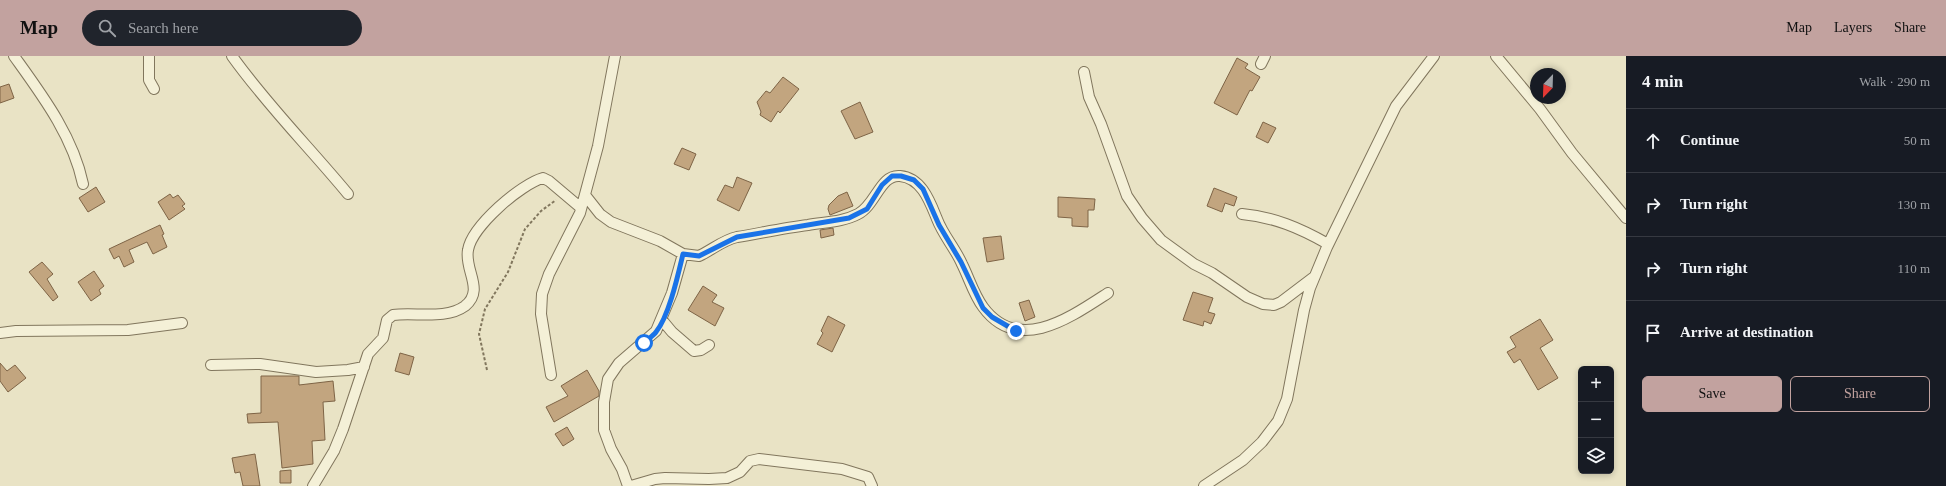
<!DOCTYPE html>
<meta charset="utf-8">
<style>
:root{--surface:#171b24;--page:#20242c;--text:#f1f3f6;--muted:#9ea1a6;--line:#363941;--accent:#c2a29f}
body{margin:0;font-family:"Times New Roman",serif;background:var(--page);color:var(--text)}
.controls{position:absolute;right:12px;bottom:12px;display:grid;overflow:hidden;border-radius:6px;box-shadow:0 2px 6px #0003}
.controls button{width:36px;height:36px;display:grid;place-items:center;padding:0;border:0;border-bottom:1px solid var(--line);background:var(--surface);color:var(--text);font:20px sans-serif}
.compass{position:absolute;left:1530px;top:12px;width:36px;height:36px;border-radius:50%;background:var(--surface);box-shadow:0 2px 6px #0003;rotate:203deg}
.stop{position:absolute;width:12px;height:12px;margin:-9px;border:3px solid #1a73e8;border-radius:50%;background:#fff}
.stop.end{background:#1a73e8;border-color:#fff;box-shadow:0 1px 4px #0008}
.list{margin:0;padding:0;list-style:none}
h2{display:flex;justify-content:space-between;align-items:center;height:52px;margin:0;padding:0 16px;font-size:17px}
h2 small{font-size:13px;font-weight:400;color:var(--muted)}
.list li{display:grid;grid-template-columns:26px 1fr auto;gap:12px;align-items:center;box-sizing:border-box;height:64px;padding:0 16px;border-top:1px solid var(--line)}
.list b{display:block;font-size:15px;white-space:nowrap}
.list em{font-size:13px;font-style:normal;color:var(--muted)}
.actions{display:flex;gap:8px;padding:12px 16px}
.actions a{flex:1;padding:9px 0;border:1px solid var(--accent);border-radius:6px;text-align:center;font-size:14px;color:var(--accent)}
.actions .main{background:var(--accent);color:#111}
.icon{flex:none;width:22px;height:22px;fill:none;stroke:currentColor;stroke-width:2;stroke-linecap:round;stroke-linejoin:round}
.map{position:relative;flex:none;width:1626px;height:430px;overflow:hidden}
header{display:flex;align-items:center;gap:24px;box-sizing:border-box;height:56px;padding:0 20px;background:var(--accent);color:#111}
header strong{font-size:19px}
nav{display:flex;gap:22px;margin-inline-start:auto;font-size:14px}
.search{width:280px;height:36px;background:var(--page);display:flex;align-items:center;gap:10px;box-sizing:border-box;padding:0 14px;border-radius:22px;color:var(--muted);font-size:15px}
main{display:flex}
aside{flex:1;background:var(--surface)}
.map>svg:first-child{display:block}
.building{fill:#c2a57f;stroke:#7e6446}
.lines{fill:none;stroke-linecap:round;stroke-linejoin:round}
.street-casing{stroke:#81765d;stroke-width:12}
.path{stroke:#81765d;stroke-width:2;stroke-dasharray:3 2;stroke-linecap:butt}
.street{stroke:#f4f0d7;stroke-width:10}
.route{stroke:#1a73e8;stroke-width:5}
</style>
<header>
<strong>Map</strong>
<div class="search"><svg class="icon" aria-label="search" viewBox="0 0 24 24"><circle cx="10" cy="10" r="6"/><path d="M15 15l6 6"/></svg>Search here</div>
<nav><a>Map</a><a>Layers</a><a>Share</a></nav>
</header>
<main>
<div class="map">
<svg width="1626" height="430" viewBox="0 0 1626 430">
<rect width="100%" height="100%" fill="#e9e3c5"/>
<!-- building -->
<path class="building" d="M1237,2l11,6 -3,4 15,9 -8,14 -2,-1 -13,25 -23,-12z
M783,21l16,12 -19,24 -2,-2 -7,11 -11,-7 1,-3 -4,-10 9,-11 4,2z
M9,28l5,14 -14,5v-16z
M860,46l13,30 -18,7 -14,-28z
M1263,66l13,6 -8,15 -12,-6z
M682,92l14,6 -7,16 -15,-6z
M737,121l15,6 -13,28 -22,-11 8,-15 8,3z
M96,131l9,15 -17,10 -9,-14z
M1214,132l23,9 -3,9 -9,-3 -3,9 -15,-6z
M847,136l6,14 -23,9 -2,-6 1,-4 9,-9z
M170,138l3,4 5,-3 7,9 -3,2 3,3 -16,11 -11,-18z
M1058,141l37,2 -1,11h-6v17l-16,-1v-8l-14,-1z
M160,169l4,9 -2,1 5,12 -14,7 -6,-12 -18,8 5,12 -10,5 -5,-11 -5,3 -5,-10z
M833,172l1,7 -13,3 -1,-8z
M1001,180l3,23 -17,3 -4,-24z
M42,206l11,12 -6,5 11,18 -5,4 -24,-29z
M94,215l10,15 -5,4 2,4 -10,7 -13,-19z
M703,230l14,9 -5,7 12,6 -9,18 -27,-16z
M1193,236l20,6 -5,14 7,2 -4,10 -7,-3 -1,5 -20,-6z
M1029,244l6,17 -10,4 -6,-18z
M828,260l17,9 -13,27 -15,-8 6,-11 -2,-2z
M1540,263l13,21 -13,8 18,30 -20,12 -18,-31 -6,4 -7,-11 9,-5 -6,-10z
M400,297l14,4 -5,18 -14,-4z
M0,307l7,8 8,-6 11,13 -18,14 -8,-11z
M587,314l12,21v5l-45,26 -8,-15 22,-11 -7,-10z
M261,320h38v9l34,-4 2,20 -12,1 2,38 -13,1 1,23 -31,4 -4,-46 -30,1 -1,-9 14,-1z
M567,371l7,12 -11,7 -8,-12z
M255,398l5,32h-17l-3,-14 -5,1 -3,-15z
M291,414v13h-11v-12z"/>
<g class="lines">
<defs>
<path id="street" d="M14,0c28,39 59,80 69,128
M149,0v24l5,9
M232,0c35,49 78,92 116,138
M1496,0l44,53 32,44 54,65
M1261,8l4,-8
M1084,16l5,25 12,27 26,72 15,22 19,22 33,24 18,9 35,24 16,7 11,1 7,-3 33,-25
M585,139l15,19 11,8 49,19 23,13 16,2c13,-6 24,-16 38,-19 24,-4 47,-9 71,-12 17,-3 35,-3 50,-11 18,-9 22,-40 42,-38 22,2 30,26 37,43 6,16 18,29 25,45 7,14 12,31 21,43 35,48 88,10 125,-14
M1242,158c32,3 58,14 86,30
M662,264l10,12 22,19 7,-1 8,-5
M0,277l16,-2 112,-1 54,-7
M211,309l49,-1 56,8 32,-2 16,-3
M551,319l-10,-61 1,-20 7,-20 31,-61 18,-67 17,-90
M313,430l21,-35 9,-22 25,-75 15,-16 4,-18 6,-5c22,-3 53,5 72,-9 20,-16 -1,-36 3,-56 4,-24 53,-66 75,-72l6,3 32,27
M628,430l-6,-17 -11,-20 -7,-19v-28l4,-23 11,-16 37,-32 16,-38 11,-39
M631,430l24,-7 10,-1 44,1 18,-1 13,-6 10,-11 9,-2 83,10 26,8 4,9
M1204,430l39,-26 19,-18 16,-21 9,-22 17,-89 6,-22 17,-41 69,-141 38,-50"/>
</defs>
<!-- street casing -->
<use href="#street" class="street-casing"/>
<!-- path -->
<path class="path" d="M487,314l-8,-36 6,-25 23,-37 17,-43 16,-18 15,-11"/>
<!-- street -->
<use href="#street" class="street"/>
</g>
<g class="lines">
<!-- route -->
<path class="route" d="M644,287c4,-4 9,-7 12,-11 13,-16 22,-57 27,-78l16,2 38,-19 112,-19 18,-9 15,-24 10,-9h9l13,4 9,9 16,36 22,37 22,46 9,9 24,14"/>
</g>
</svg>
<div class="controls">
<button>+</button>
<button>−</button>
<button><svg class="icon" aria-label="layers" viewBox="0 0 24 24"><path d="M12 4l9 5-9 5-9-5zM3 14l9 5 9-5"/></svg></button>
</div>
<svg class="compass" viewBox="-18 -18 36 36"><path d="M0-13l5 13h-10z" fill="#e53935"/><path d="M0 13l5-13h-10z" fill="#9ea1a6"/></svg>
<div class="stop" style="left:644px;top:287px"></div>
<div class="stop end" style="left:1016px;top:275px"></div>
</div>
<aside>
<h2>4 min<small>Walk · 290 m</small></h2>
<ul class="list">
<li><svg class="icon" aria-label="ahead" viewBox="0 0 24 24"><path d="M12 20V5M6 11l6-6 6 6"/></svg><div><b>Continue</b></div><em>50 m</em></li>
<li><svg class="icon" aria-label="right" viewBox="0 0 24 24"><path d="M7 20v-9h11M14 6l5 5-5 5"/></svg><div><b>Turn right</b></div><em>130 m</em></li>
<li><svg class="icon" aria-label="right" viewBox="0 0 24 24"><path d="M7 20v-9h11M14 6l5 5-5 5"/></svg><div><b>Turn right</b></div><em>110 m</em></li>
<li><svg class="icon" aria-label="arrive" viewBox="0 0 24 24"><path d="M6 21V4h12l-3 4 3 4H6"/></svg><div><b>Arrive at destination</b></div></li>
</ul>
<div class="actions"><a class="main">Save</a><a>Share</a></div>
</aside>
</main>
